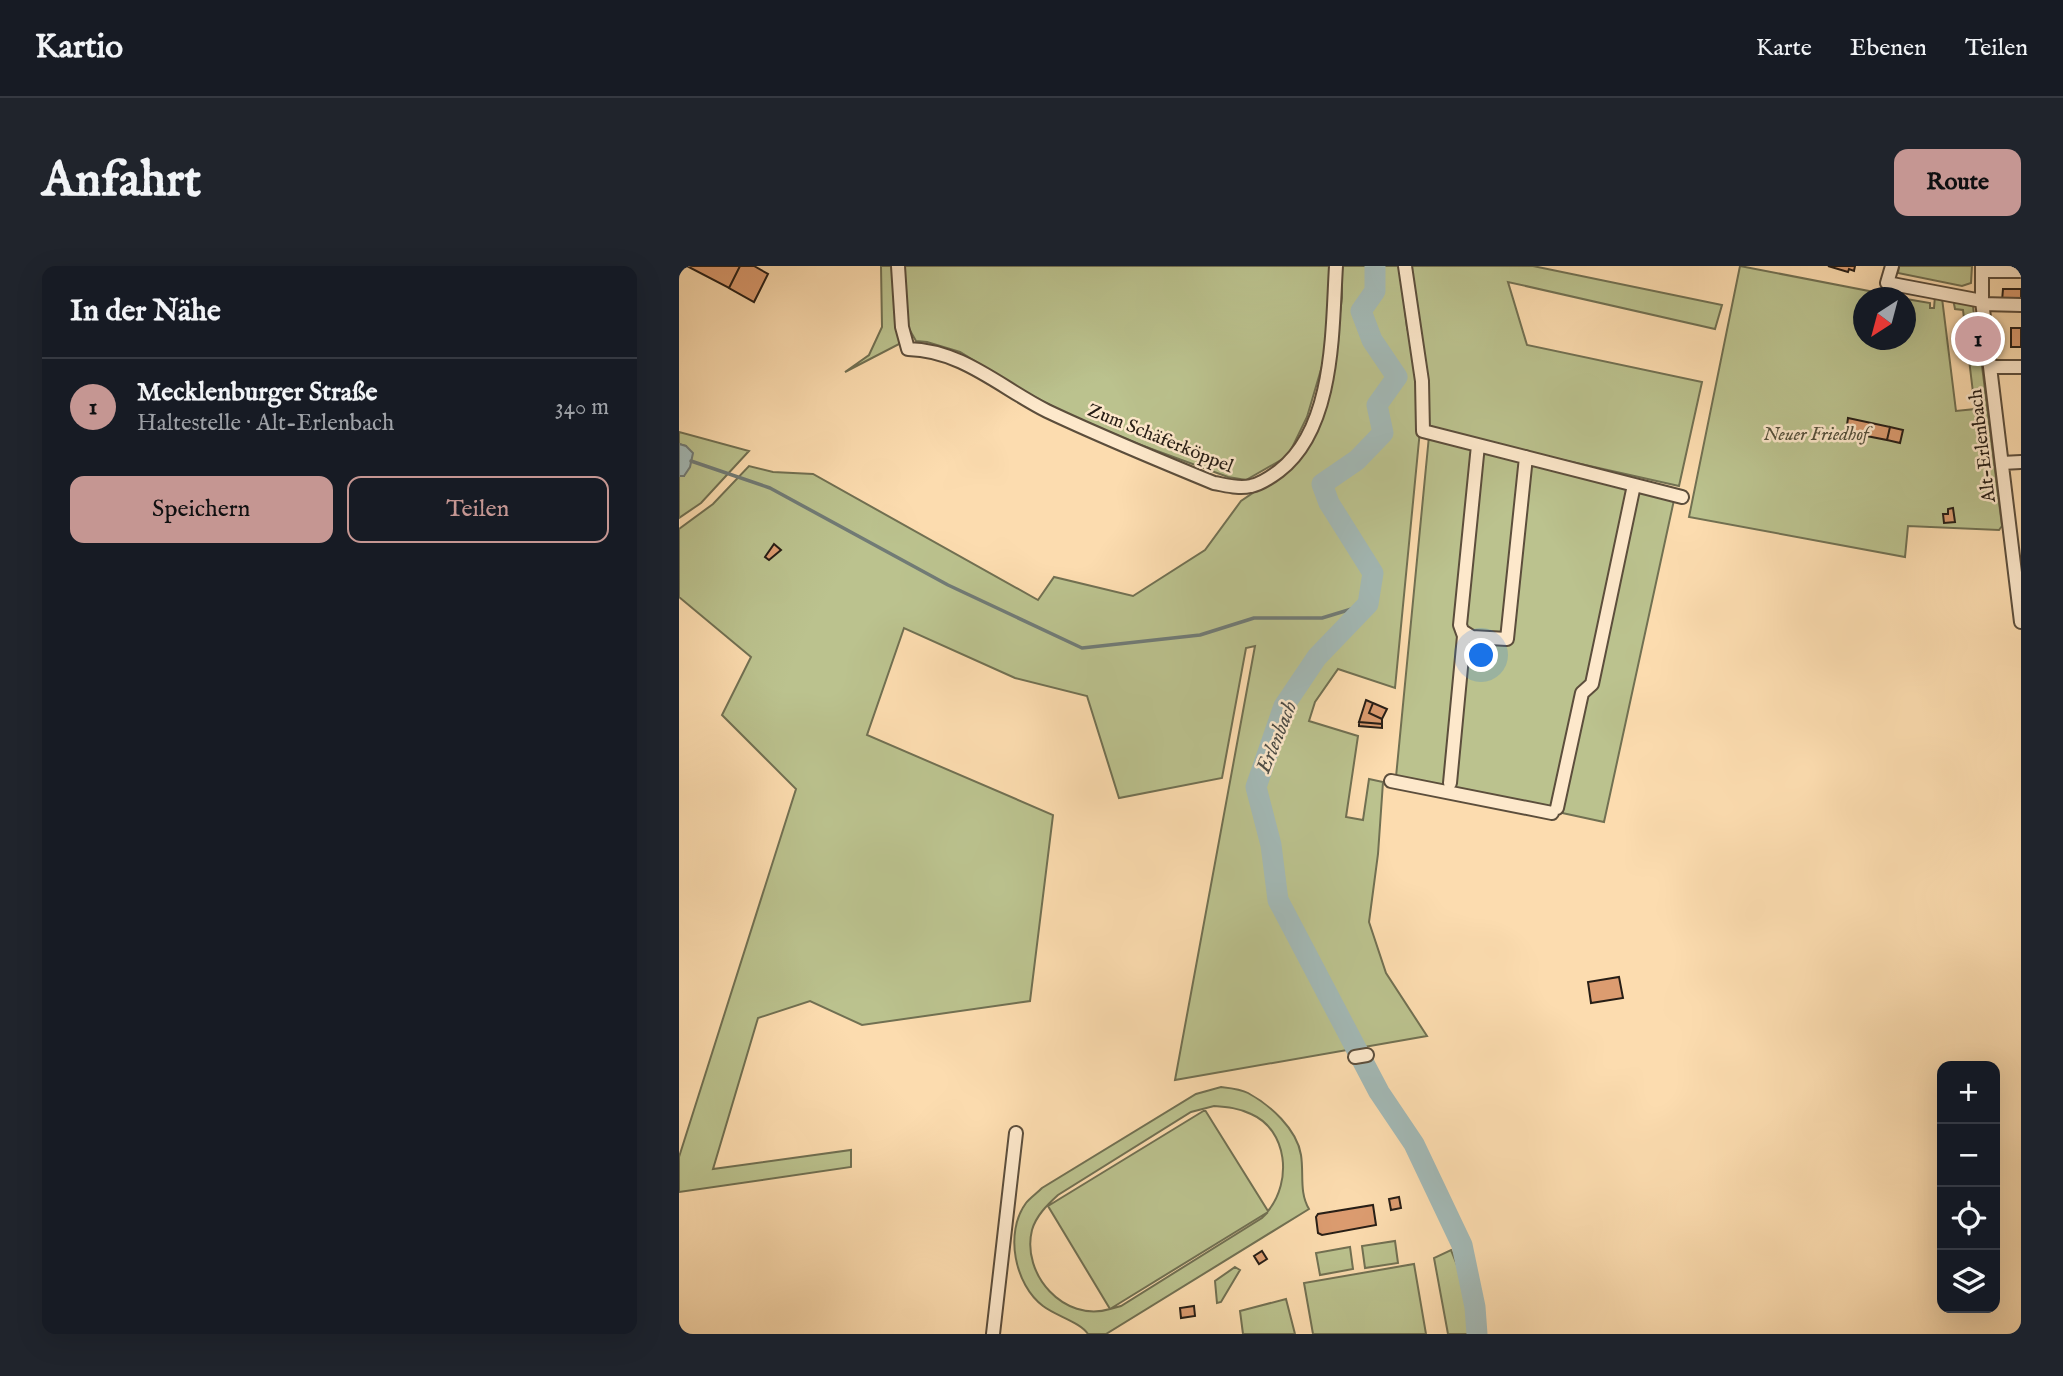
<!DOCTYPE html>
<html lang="de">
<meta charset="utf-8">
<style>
:root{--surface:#171b24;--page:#20242c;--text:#f1f3f6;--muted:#9ea1a6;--line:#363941;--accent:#c59692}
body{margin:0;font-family:"IM FELL English",serif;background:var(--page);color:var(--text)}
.controls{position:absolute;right:21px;bottom:21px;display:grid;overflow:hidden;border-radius:14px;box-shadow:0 7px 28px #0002}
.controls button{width:63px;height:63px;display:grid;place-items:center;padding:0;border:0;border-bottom:2px solid var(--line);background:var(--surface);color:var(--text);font:35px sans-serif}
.compass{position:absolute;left:1174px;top:21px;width:63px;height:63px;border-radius:50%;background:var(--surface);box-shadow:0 7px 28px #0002;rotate:216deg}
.you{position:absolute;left:803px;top:390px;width:24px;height:24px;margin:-18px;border:5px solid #fff;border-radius:50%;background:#1a73e8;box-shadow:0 0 0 10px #1a73e833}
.badge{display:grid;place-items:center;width:46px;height:46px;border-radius:50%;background:var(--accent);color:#111;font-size:23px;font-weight:700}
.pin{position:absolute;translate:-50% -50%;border:4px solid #fff;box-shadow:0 2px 7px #0006}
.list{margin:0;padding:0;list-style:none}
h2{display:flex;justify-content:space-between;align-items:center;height:91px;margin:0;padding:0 28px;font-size:30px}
h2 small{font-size:23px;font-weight:400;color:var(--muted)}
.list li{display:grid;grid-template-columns:46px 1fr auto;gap:21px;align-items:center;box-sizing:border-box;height:98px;padding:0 28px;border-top:2px solid var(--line)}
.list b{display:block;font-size:26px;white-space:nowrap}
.list p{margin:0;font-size:23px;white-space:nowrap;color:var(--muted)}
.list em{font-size:23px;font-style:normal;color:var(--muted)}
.actions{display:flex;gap:14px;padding:21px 28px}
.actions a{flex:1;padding:16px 0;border:2px solid var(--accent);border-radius:14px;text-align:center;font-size:24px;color:var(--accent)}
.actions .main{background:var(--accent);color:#111}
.icon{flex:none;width:38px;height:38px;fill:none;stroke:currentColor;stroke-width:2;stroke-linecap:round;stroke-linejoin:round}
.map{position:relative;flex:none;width:1342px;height:1068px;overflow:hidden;border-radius:14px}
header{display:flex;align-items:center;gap:42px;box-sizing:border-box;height:98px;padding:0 35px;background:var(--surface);border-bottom:2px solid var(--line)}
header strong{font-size:33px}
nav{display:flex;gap:38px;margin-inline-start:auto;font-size:24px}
.intro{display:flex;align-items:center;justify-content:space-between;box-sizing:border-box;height:168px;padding:0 42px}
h1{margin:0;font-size:49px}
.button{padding:18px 32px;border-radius:14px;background:var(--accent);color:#111;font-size:24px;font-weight:700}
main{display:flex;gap:42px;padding:0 42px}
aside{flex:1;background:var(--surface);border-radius:14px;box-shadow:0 7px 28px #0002}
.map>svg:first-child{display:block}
.green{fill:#bbc28e;stroke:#717052;stroke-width:2;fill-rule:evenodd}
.water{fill:#a3b9b6;stroke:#717b76;stroke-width:2}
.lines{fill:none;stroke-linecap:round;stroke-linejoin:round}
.stream{stroke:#717b76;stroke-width:3.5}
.river{stroke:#a3b9b6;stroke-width:21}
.building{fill:#dc9c70;stroke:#271e16;stroke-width:2}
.minor-casing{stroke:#5c4e3c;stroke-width:16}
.minor{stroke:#fde8cb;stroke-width:12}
.labels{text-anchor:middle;stroke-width:5;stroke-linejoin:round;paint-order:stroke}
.park-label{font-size:19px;font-style:italic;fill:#534f3a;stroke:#fde8cb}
.street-label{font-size:19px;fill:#271e16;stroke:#fde8cb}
.water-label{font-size:21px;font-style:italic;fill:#4c4c46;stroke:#fde8cb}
</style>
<header>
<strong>Kartio</strong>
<nav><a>Karte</a><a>Ebenen</a><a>Teilen</a></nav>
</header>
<div class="intro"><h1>Anfahrt</h1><a class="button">Route</a></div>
<main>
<aside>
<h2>In der Nähe<small></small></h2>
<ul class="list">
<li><span class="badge">1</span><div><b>Mecklenburger Straße</b><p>Haltestelle · Alt-Erlenbach</p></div><em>340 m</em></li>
</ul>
<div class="actions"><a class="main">Speichern</a><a>Teilen</a></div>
</aside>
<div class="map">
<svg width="1342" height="1068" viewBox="0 0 1342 1068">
<rect width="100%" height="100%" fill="#fcdcaf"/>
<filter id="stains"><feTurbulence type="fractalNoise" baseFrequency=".00286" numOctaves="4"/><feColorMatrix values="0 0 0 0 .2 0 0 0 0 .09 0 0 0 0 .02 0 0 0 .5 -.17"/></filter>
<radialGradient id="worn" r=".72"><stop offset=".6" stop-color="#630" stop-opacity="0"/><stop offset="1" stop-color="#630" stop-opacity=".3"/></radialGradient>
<!-- green -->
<path class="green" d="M202,0h11l13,75 -60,31 24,-17 13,-28z
M222,0h429l-3,83 -20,68 -19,39 -42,24 -18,-3 -90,-33 -67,-28 -46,-24 -65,-40 -33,-10 -11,-1 -8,-14z
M663,0h58l7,61 12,52 1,51 -25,258 -57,-19 -23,33 -6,19 49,15 -12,81 17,3 6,-41 14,3 -5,72 -9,68 17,51 41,63 -252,44 80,-434 -9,2 -24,130 -103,20 -32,-102 -72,-18 -111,-50 -37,107 186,80 -23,186 -168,24 -52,-24 -52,17 -45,151 138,-19v17l-172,25v-35l117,-368 -74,-74 29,-58 -72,-60v-68l34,-25 36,-38 24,6 40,2 225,126 16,-23 79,19 72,-46 36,-49 56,-38 23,-38 11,-44 11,-83z
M731,0h123l189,39 -7,24 -207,-47 19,63 175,37 -23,104 -237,-53 -14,-9z
M1061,0l160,31 -37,1v42h42l1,-41 24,4v5h4l1,-12 7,2 14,113 19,-2 -12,-99 -8,-1 -1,-5 5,-3 14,4 4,45h3l22,176 -3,4 -91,-4 -3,31 -216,-40z
M1220,0h73l-1,17 -9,3 -64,-13z
M0,166l70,19 -48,52 -22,15v-42h5l2,-30 -7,-2z
M750,170l245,64 -70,322 -208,-45z
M542,821c9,1 20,2 27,6 22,12 49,36 53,62 3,19 -2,37 8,54l-203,125h-18c-8,-12 -32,-18 -45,-28 -28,-21 -39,-73 -17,-103 4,-5 11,-10 16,-15l154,-94zM535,840c13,1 25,2 37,8 37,16 41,68 17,97l-63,-101 -157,96 62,103c-46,14 -89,-35 -78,-79 4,-14 15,-25 26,-35l133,-83zM589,946l-6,6 -141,88 -11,3z
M716,975l3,22 -33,5 -3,-22z
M671,981l3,22 -33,6 -4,-22z
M772,984l34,84h-37l-14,-76z
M735,998l12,70h-113l-9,-51z
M556,1001l5,3 -19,32 -4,1 -2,-22z
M607,1033l9,35h-52l-3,-23z"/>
<!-- water -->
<path class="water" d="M0,178l7,2 7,7 -3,14 -6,9h-5z"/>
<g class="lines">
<!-- stream -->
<path class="stream" d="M12,195l79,27 178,97 134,63 118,-13 54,-17h68l46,-14"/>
<!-- river -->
<path class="river" d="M696,0v25l-14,20 11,29 25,37 -20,28 6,28 -26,27 -35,24 7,19 44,70 -5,31 -51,53 -33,49 -28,81 15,58 7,55 101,192 35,52 48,101 13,62 2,27"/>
</g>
<!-- building -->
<path class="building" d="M8,0h53l-11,22z
M61,0h14l14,8 -14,28 -25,-14z
M1149,0h27l-1,5 -5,-2 -1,3z
M1324,23h18v12h-19z
M1332,62h10v19h-10z
M1169,152l42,9 -3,13 -41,-8z
M1211,161l13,3 -3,13 -13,-3z
M1274,242l2,14 -11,1 -1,-9h5v-5z
M95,278l7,6 -12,10 -4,-3z
M687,434l7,3 -4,10 13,6v5l-23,-2z
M694,437l14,6 -5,10 -13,-6z
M680,456l23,2v4l-23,-2z
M940,711l4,21 -32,5 -3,-21z
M720,931l2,11 -10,2 -2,-11z
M694,939l3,20 -54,10 -4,-2 -2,-16 2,-3z
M583,985l5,8 -8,5 -5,-8z
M515,1040l1,10 -14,2 -1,-10z"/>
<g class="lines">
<defs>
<path id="minor" d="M219,0l4,61 6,22c54,1 93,39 139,62 55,26 111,49 167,72 12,2 24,6 37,3 10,-2 20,-9 28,-15 56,-43 53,-141 57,-205
M726,0l17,115 1,50 259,66
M1213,0l-5,17 95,18
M1303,0v35l39,321
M1303,5h39
M1303,38l39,1
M1312,101h30
M1323,197l19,-1
M785,366l8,5 35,2 19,-182
M712,515l161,32
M771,517l14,-147 -4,-11 18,-180
M878,542l25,-115 10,-9 42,-199
M676,791l12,-2
M314,1068l23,-201"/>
</defs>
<!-- minor casing -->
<use href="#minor" class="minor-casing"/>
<!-- minor -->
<use href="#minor" class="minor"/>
</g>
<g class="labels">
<!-- park labels -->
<g class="park-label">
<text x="1137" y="174">Neuer Friedhof</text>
</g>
<!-- street labels -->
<g class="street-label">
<text transform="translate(482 171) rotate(22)" y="7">Zum Schäferköppel</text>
<text transform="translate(1302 180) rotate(-97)" y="7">Alt-Erlenbach</text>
</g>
<!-- water labels -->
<g class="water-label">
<text transform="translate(597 471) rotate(-68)" y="7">Erlenbach</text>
</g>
</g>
<rect width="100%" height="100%" filter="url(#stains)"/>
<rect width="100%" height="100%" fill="url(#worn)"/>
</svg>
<div class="controls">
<button>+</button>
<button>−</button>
<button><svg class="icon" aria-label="locate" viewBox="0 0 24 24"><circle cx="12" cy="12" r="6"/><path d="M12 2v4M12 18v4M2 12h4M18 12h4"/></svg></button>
<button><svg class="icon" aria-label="layers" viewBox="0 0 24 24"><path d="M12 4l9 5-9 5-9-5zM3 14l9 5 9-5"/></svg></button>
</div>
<svg class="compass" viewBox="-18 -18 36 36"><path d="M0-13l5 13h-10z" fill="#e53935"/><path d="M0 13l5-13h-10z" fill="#9ea1a6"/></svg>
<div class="you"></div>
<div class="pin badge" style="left:1299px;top:73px">1</div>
</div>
</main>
